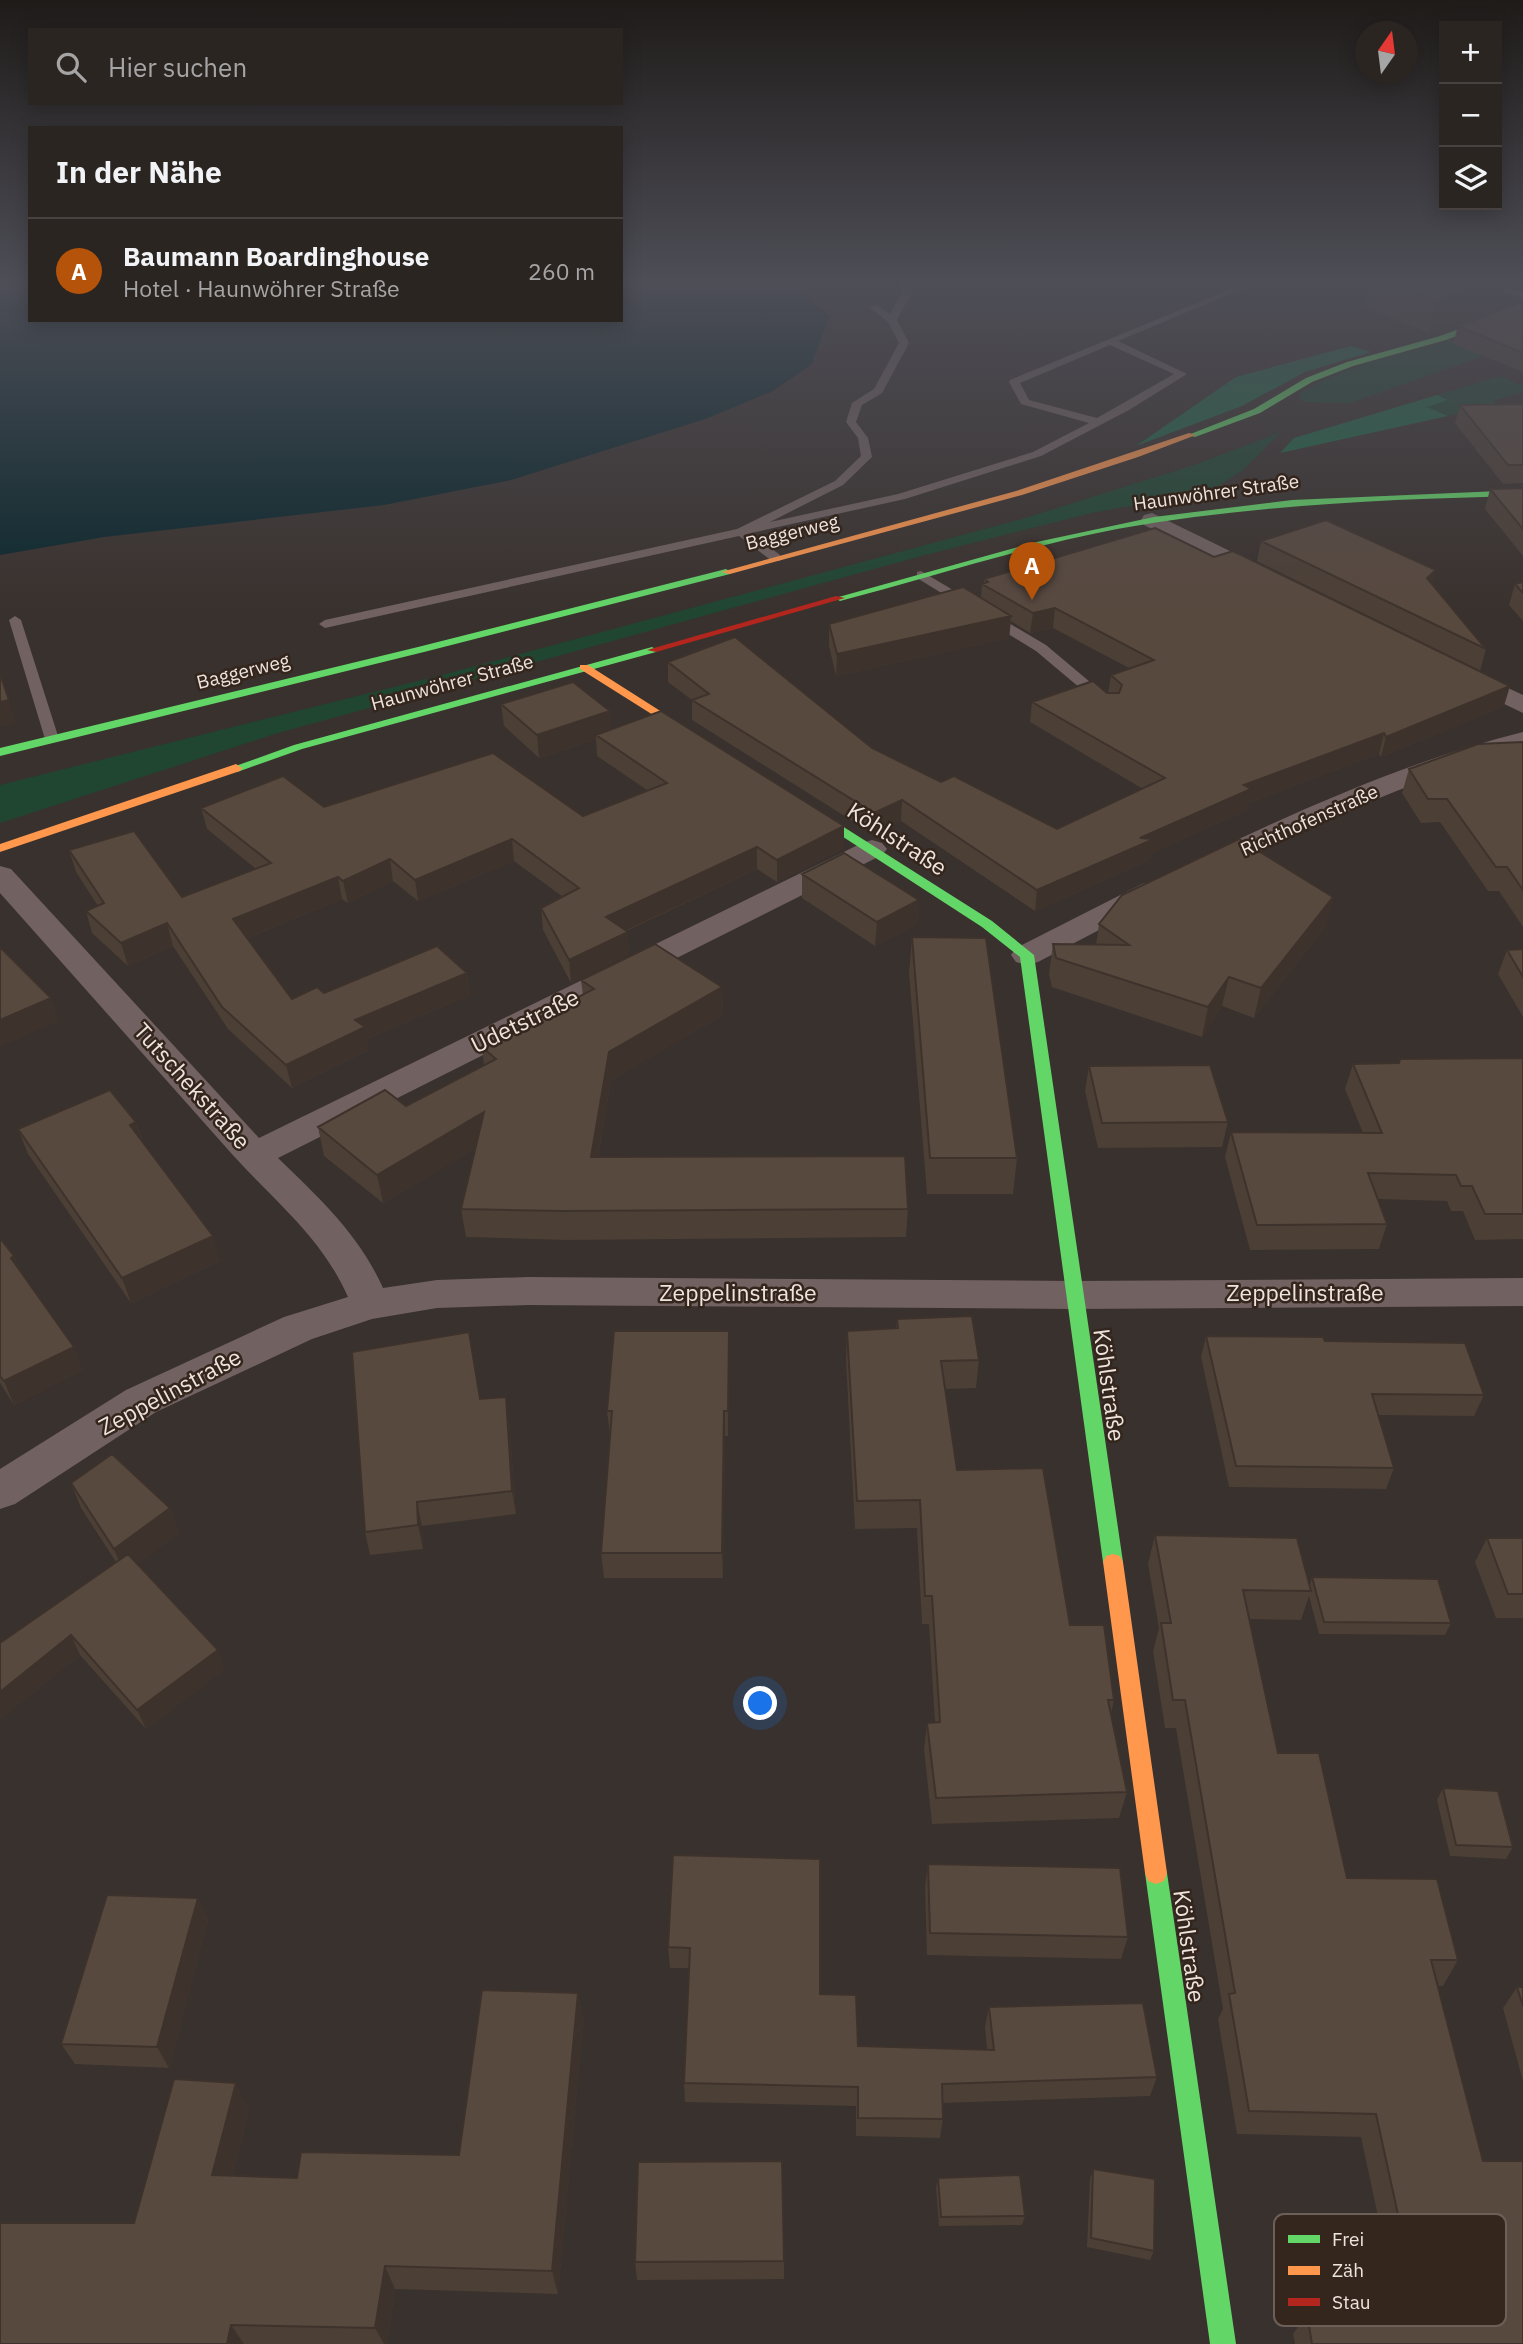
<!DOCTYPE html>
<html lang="de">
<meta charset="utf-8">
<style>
:root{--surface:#2b2522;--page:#37312f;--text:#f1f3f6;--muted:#a6a5a5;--line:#474240;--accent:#b45309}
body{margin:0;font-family:"IBM Plex Sans",sans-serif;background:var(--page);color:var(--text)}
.controls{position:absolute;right:21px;top:21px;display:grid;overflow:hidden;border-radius:0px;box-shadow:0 4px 18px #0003}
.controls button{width:63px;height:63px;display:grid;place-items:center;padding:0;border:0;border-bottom:2px solid var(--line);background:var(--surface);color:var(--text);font:35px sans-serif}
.compass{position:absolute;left:1355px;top:21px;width:63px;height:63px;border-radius:50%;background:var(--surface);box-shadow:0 4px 18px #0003;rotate:14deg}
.you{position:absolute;left:761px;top:1704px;width:24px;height:24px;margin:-18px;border:5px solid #fff;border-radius:50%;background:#1a73e8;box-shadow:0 0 0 10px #1a73e833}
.badge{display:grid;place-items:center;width:46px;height:46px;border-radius:50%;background:var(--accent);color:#fff;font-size:23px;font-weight:700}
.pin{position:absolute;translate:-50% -58px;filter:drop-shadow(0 2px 4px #0008)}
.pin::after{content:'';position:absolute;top:37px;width:24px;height:21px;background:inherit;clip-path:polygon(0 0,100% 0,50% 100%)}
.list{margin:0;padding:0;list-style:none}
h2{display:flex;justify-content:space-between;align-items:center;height:91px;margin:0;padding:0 28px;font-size:30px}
h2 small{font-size:23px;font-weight:400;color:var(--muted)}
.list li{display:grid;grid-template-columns:46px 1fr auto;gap:21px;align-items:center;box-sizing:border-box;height:105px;padding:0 28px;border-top:2px solid var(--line)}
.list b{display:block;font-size:26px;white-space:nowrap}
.list p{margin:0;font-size:23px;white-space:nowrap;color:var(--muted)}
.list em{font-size:23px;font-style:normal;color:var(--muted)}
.icon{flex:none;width:38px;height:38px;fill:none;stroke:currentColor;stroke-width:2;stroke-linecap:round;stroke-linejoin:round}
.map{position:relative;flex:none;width:1523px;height:2344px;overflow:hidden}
.search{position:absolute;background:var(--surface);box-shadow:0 4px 18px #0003;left:28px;top:28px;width:595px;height:77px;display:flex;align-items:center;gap:18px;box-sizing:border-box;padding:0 24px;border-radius:0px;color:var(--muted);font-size:26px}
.panel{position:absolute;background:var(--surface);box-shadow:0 4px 18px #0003;left:28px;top:126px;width:595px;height:196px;border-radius:0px}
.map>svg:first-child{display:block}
.green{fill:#204632}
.forest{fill:#1f6544}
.water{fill:#0a272c}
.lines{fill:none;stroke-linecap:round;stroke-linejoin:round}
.lane{fill:#716160;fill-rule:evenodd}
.street{fill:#716160;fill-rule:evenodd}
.fast{fill:#63d668;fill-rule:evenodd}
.slow{fill:#ff974d;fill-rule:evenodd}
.jam{fill:#b3261e;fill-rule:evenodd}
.wall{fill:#4c3f36}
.shaded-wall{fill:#3e332c}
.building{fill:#58493f;stroke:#3e332c;stroke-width:2}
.labels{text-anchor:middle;stroke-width:5;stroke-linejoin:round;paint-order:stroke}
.far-street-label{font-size:19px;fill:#eee4de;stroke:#34261d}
.street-label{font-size:23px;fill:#eee4de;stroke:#34261d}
.key{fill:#34261d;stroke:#6c5f57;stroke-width:2}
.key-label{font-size:19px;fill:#eee4de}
</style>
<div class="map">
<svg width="1523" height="2344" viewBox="0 0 1523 2344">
<rect width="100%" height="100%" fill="#39312d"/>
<!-- green -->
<path class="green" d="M1452,340l71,2 -173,61 -45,-1 -5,-3v-5c43,-30 102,-40 152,-54z
M1500,376l23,10v6l-30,9 4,2 -49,13 -22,-9 21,-7 -10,-5z
M1281,432l-38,38 -42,28 -66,7 -43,8 -167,42 -647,178 -278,90v-38l442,-110 580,-156 172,-54z"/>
<!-- forest -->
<path class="forest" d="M1351,346l20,6 -66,20 -63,34 -106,40 100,-69z
M1437,395l11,5 -21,7 21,9 -168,37 14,-15z"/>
<!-- water -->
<path class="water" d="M0,284h30v36h591v-36h178l4,11 27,21 -19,49 -40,27 -66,27 -194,61 -127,25 -280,32 -104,18z"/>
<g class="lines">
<!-- lane -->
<path class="lane" d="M900,284h8l5,6 -16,30 12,23 -27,50 -20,12 -6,17 12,16 4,19 -29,28 -73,37 128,-28 135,-42 56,-29 -68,-19 -12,-22 1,-2 233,-96h11l-136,57 69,33 -58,36 -88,46 -136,43 -154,34 29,22v6h-8l-33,-25 -414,92 -6,-4 6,-4 412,-91 98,-48 26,-25 -3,-18 -12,-16 6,-19 22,-14 25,-46 -11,-21 -19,-15 8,-2 13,9 13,-24zM1110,345l64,29 -77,44 -68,-18 -9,-17z
M1476,284h13l34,8v6z
M921,571l125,74 63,53v6h-10l-63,-53 -119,-73v-6z
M15,616l6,4 38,119 -2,3h-10l-2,-3 -36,-119z"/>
<!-- street -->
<path class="street" d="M1152,513l121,59 4,5 -4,5h-16l-113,-57 -3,-5 3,-5z
M1461,666l62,29v18l-71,-34 -4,-5 4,-5z
M1523,732v16c-108,30 -209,77 -309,125l-11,3 -11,-3 -4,-6 4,-6c108,-51 215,-100 331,-129z
M872,840l10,3 5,6 -5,6 -604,303c43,42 80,75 105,130l54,-8 91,-3 545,4 450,-3v28l-450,3 -545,-4 -91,3 -65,11 -60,20 -156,73 -141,92 -15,5v-40l126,-79 158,-73 64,-20c-27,-61 -73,-95 -117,-144 -77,-87 -154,-173 -231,-260v-27l11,3 248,269 603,-295z
M1153,881l11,3 4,6 -4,6 -126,66 -11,3 -11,-3 -5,-7 5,-7 126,-64z"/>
<!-- fast -->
<path class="fast" d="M1523,306v5l-77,29 -93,26 -41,16 -52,31 -65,24 -7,-2 66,-26 52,-31 41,-16 93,-26z
M1523,490v6c-136,3 -272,9 -406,33 -94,18 -185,48 -277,72l-5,-3 197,-55 122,-26 138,-17z
M726,569l5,3 -1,2 -306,78 -424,104v-8l418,-101z
M652,647l5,3 -1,2 -354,97 -62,22 -4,1 -6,-4 64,-23z
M801,800l191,121 42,34 89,607 -3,6 -7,2 -7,-2 -3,-6 -83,-605 -38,-30 -185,-120v-6z
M1156,1862l8,3 3,8 69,471h-26l-65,-471 3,-8z"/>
<!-- slow -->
<path class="slow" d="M1189,433l7,2 -58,22 -116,38 -292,79 -9,-2 295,-81z
M580,665h8l118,75 -6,3 -4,-1 -116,-73z
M236,764l6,4 -2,3 -240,81v-8z
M1113,1554l7,2 3,6 44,311 -3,8 -8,3 -8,-3 -3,-8 -42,-311 3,-6z"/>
<!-- jam -->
<path class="jam" d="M836,596l9,2 -189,54 -9,-2z"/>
</g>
<!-- wall -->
<path class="wall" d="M1370,284h135l-6,24 -71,25 -63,-26z
M1523,302v70l-70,-28 5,-18z
M1523,404v79l-20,1 -48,-61 5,-18z
M1523,485v71l-38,-47 5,-20 32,-1z
M1261,541l175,29 -4,14 54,65 -6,22 -223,-110z
M984,579l520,127 -123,51 -2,-3 -131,49 -1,7 -96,43 -1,7 -115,51 -134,-90 -28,13 -181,-114v-20l-24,-18v-20l204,86 69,34 116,47 86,-40 -113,-67 2,-20 76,-9 3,-18 18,-7 -76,-40 -23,5 -19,-12 -2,17 -173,38 -7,-30v-22l152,-27 1,-13 2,-1z
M1523,582v39l-14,-16 6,-21z
M501,704l110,26 233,118 -67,34 -20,-13 -131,62 3,23 -58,29 -28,-53 -2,-22 22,-11 -49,-36 -96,40 -25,-20 -45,22 -6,-4 -95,39 45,61 32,-6 143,-20 3,22 -103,44 2,11 -77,38 -64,-59 -55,-83 -45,20 -36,-33 -6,-22 12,-5 -22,-34 -7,-22 113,47 74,-28 -49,-40 -6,-21 123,-1 259,9 64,-26 -50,-34 -1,-17 -57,19 -35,-32z
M1523,742v185l-24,-36h-11l-48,-69 -19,1 -19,-30 7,-24z
M802,874l117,26 -2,24 -42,22 -73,-48z
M1333,897l-7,29 -72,92 -32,-12 -20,31 -150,-50 -3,-13 4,-30 43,1 3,-21z
M912,937l105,221 -4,36h-86l-18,-221z
M1523,949v68l-25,-43 9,-24z
M581,980l141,7 1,28 -112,65 -13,77 310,52 -2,28 -340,3 -100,-3 -5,-28 15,-61 -93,55 -59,-47 -6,-29 88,-21 78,-41 -2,-18 101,-52z
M1523,1058v181l-48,1 -12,-29h-12l-4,-10 -69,-2 9,25 -8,25 -129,1 -25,-93 6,-25 132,1 -18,-44 8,-25 46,-1 1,-4z
M1089,1066l139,56 -6,25 -124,1 -13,-57z
M136,1122l7,20 77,119 -89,42 -103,-149 -10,-25z
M0,1238l14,18 6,14 63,100 -69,35 -14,-22z
M897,1319l82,41 -3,28 -31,1 12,81 113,155 44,75 -3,14 16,78 -8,26 -187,6 -8,-75 3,-26 8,-1 -6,-98h-7l-5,-96 -62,1 -9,-169 1,-29 49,-3z
M729,1331l-1,105h-3l-2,142h-119l-3,-25 9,-117 -3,-25z
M1206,1336l119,5 159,54 -10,21 -96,-1 16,53 -8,21 -157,-2 -28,-130z
M480,1399l29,21 7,94 -94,12 1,23 -53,6 -5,-23z
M71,1483l99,25 9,25 -42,31 88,105 -79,60 -66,-74 -80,64 116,-157 -35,-54z
M1155,1535l155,50 2,-8 139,46 -6,12 -126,-1 -10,-38 -8,24 -52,-1 29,134 69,125 111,82 -15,26h-5l85,358h-228l-2,-10 14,-20 92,1 -38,-178 -124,-3 -19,-115 5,-10 -47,-281h-11l-12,-77 6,-23 -11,-64z
M1487,1538h36v80h-27l-21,-56z
M1443,1788l70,59 -7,12 -56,-3 -13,-56z
M673,1855l147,139 38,52 129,4 -2,-23 4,-20 168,70 -7,19 -207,7v16l-3,19 -84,-2v-30l-171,-4 -1,-19 5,-115h-19l-2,-21z
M928,1864l200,73 -7,22 -194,-4 -2,-68z
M198,1898l10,22 -39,148 -94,-4 -14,-20z
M1517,1987h6v94l-20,-73z
M578,1993l5,27 -25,274 -163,-5 -8,55h-387l134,-121 115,-114 -16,66 64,3 162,-23z
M1093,2169l61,82 -4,9 -63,-13 3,-68z
M938,2178l87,38 -3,9 -83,1 -3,-39z
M784,2261v18l-147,1 -2,-18z"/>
<!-- shaded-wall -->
<path class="shaded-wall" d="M1485,284h20l-6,24 -71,25 8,-33z
M1436,570l-5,21 -4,-13z
M1055,608l-2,20 -23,5 3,-20z
M1011,616l-2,22 -173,38 1,-22z
M1510,686l-6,20 -123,51 5,-20z
M9,700l7,23 -16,3v-24z
M610,711l1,23 -15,1v4l-57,19 -2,-23z
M1384,733l-5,21 -131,49 -1,7 -96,43 -1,7 -115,51 2,-21 207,-105z
M902,800l-1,21 -28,13 1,-21z
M844,826v22l-67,34v-22z
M512,839l2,22 -96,40 -3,-21z
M757,847v22l-150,70 -1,-22z
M390,859l3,22 -45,22 -5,-22z
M338,877l4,22 -103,42 -6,-22z
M1333,897l-7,29 -72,92 7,-30z
M919,900l-2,24 -42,22 2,-24z
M167,923l6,23 -45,20 -7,-23z
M628,932l1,22 -58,29 -2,-23z
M467,973l3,22 -103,44 2,11 -77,38 -6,-23 69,-45z
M1229,977l-7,29 -20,31 6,-30z
M722,987l1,28 -112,65 -18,105 -2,-28 18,-105z
M51,998l8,23 -59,26v-27z
M484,1112l4,29 -105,62 -6,-28z
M136,1122l8,25 -14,-22z
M213,1236l7,25 -89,42 -9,-25z
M14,1256l10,24 -13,-22z
M729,1331l1,26 -2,79v-25z
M74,1347l9,23 -69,35 -10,-24z
M506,1397l3,23 7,94 -4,-23z
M724,1411l1,25 -2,142 -1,-25z
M417,1502l5,24 1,23 -5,-24z
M170,1508l9,25 -55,41 -10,-25z
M71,1635l9,20 -80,64v-27z
M218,1650l7,19 -79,60 -9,-19z
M198,1898l10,22 -39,148 -12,-21z
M578,1993l5,27 -25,274 -6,-23z
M236,2083l13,26 -22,90 -15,-24z
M385,2266l10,23 -8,55h-3l-9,-16z
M231,2325l13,19h-17z"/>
<!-- building -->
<path class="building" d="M1393,284h92l-49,16z
M1523,302v51l-65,-27z
M1523,404v61h-15l-48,-60z
M1523,488v41l-33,-40z
M1326,520l110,50 -9,8 59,71 -225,-108z
M1155,528l59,29 19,-6 277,135 -124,51 -2,-4 -140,52 7,4 -111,49 14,1 -117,51 -135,-90 -28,13 -182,-113 17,-6 -41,-32 67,-25 137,111 69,34 13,-6 103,53 108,-51 -133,-76 61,-21 14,12h12l3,-8 -11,-10 43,-15 -99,-52 -22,5 -51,-29 6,-2 -4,-3z
M1523,582v11l-8,-9z
M963,587l48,29 -174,38 -8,-30z
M0,674l9,26 -9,2z
M573,682l37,29 -73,24 -36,-31z
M661,711l183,115 -67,34 -20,-13 -151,70 22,15 -59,28 -28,-52 38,-20 -67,-49 -97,41 -25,-21 -47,22 -5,-4 -105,42 59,80 25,-12 7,6 113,-47 30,27 -112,47 10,7 -79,38 -64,-58 -55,-84 -46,20 -35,-32 18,-8 -35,-53 65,-19 48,66 89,-34 -70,-55 82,-32 41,31 169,-54 90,63 84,-33 -71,-48z
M1523,742v148l-16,-23h-11l-49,-68h-19l-19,-30 69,-25z
M1239,839l94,58 -72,91 -32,-11 -21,30 -152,-49 -3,-14 76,1 -30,-21 23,-29z
M844,853l75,47 -42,22 -75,-48z
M912,937l74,1 31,220h-87z
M655,944l67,43 -113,65 -18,105 314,-1 3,53 -345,2 -102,-2 23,-97 -107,63 -59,-48 67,-37 21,16 90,-47 -14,-12 112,-58 -13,-9z
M0,947l51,51 -51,22z
M1523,949v28l-16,-27z
M1523,1058v156h-38l-13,-28h-11l-5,-11 -88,-2 19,51 -130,1 -26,-93 151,1 -29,-69 46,-1 1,-4z
M1210,1065l18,57 -126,1 -13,-57z
M110,1090l26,32 -6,3 83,111 -91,42 -104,-149z
M0,1238l14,18 -3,2 63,89 -70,34 -4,-5z
M972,1316l7,44 -38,1 16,109 86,-2 27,157h34l10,75h-6l19,92 -191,6 -9,-75 13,-1 -8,-126h-7l-5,-96 -63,1 -10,-170 51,-3 -1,-9z
M614,1331h115l-1,80h-4l-2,142h-121l11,-142h-5z
M469,1332l11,67 26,-2 6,94 -95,11 1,23 -53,7 -13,-180z
M1206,1336l117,1 2,4 140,2 19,52 -112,-1 22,74 -158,-2z
M112,1454l58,54 -56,41 -43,-66z
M1155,1535l142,3 14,53 -68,-1 35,163h41l28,125 90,1 21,81h-27l52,201h40v183h-211l-5,-30 113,1 -44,-201 -127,-3 -20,-117 6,-1 -50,-293h-12l-12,-77h10z
M1487,1538h36v56h-15z
M128,1554l90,96 -81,60 -66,-75 -71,57v-49z
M1312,1577l126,2 13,44 -127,-1z
M1443,1788l55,3 15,56 -57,-2z
M673,1855l147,4v135l36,1 2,51 136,4 -5,-43 154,-4 14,74 -215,7 1,35 -85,-1v-31l-174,-4 6,-135 -22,-1z
M928,1864l192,4 8,69 -198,-4z
M107,1895l91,3 -41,149 -96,-3z
M1517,1987h6v19z
M482,1990l96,3 -26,278 -167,-5 -10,62 -144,-3 -4,19h-227v-121h134l40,-144 62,4 -24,92 85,3 4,-26 158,3z
M782,2161l2,100 -149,1 3,-100z
M1093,2169l62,10 -1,72 -63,-13z
M1020,2175l5,41 -84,1 -3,-39z"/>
<!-- sky -->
<linearGradient id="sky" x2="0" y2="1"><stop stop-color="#1f1b19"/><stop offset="0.46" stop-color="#4e4e57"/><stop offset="1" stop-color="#4e4e57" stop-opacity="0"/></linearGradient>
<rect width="1523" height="612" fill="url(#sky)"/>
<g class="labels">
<!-- far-street labels -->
<g class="far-street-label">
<text transform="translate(1216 492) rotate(-8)" y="7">Haunwöhrer Straße</text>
<text transform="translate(792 532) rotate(-14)" y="7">Baggerweg</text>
<text transform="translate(243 671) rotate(-14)" y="7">Baggerweg</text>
<text transform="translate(452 682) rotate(-15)" y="7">Haunwöhrer Straße</text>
<text transform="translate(1309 820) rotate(-24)" y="7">Richthofenstraße</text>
</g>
<!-- street labels -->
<g class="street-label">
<text transform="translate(897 839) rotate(33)" y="8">Köhlstraße</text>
<text transform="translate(525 1021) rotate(-26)" y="8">Udetstraße</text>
<text transform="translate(192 1086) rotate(48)" y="8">Tutschekstraße</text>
<text x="738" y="1301">Zeppelinstraße</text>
<text x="1305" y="1301">Zeppelinstraße</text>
<text transform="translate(1109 1385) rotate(82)" y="8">Köhlstraße</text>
<text transform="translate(170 1392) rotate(-28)" y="8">Zeppelinstraße</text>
<text transform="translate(1189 1946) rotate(82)" y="8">Köhlstraße</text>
</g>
</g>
<!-- legend -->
<rect x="1274" y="2214" width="232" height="112" rx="10" class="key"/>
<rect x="1288" y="2235" width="32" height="8" fill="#63d668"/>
<rect x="1288" y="2266" width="32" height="9" fill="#ff974d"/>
<rect x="1288" y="2298" width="32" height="8" fill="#b3261e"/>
<g class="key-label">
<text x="1332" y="2246">Frei</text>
<text x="1332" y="2277">Zäh</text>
<text x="1332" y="2309">Stau</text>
</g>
</svg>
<div class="controls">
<button>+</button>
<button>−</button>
<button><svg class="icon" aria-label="layers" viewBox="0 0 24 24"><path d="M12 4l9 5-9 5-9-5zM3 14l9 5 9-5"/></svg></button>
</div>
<svg class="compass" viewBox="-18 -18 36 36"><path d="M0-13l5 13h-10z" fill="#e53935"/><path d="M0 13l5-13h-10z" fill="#a6a5a5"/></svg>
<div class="you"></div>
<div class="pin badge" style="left:1032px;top:600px">A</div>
<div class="search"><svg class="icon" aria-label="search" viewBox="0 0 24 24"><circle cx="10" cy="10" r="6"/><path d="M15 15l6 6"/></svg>Hier suchen</div>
<section class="panel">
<h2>In der Nähe<small></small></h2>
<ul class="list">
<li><span class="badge">A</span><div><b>Baumann Boardinghouse</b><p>Hotel · Haunwöhrer Straße</p></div><em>260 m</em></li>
</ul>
</section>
</div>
